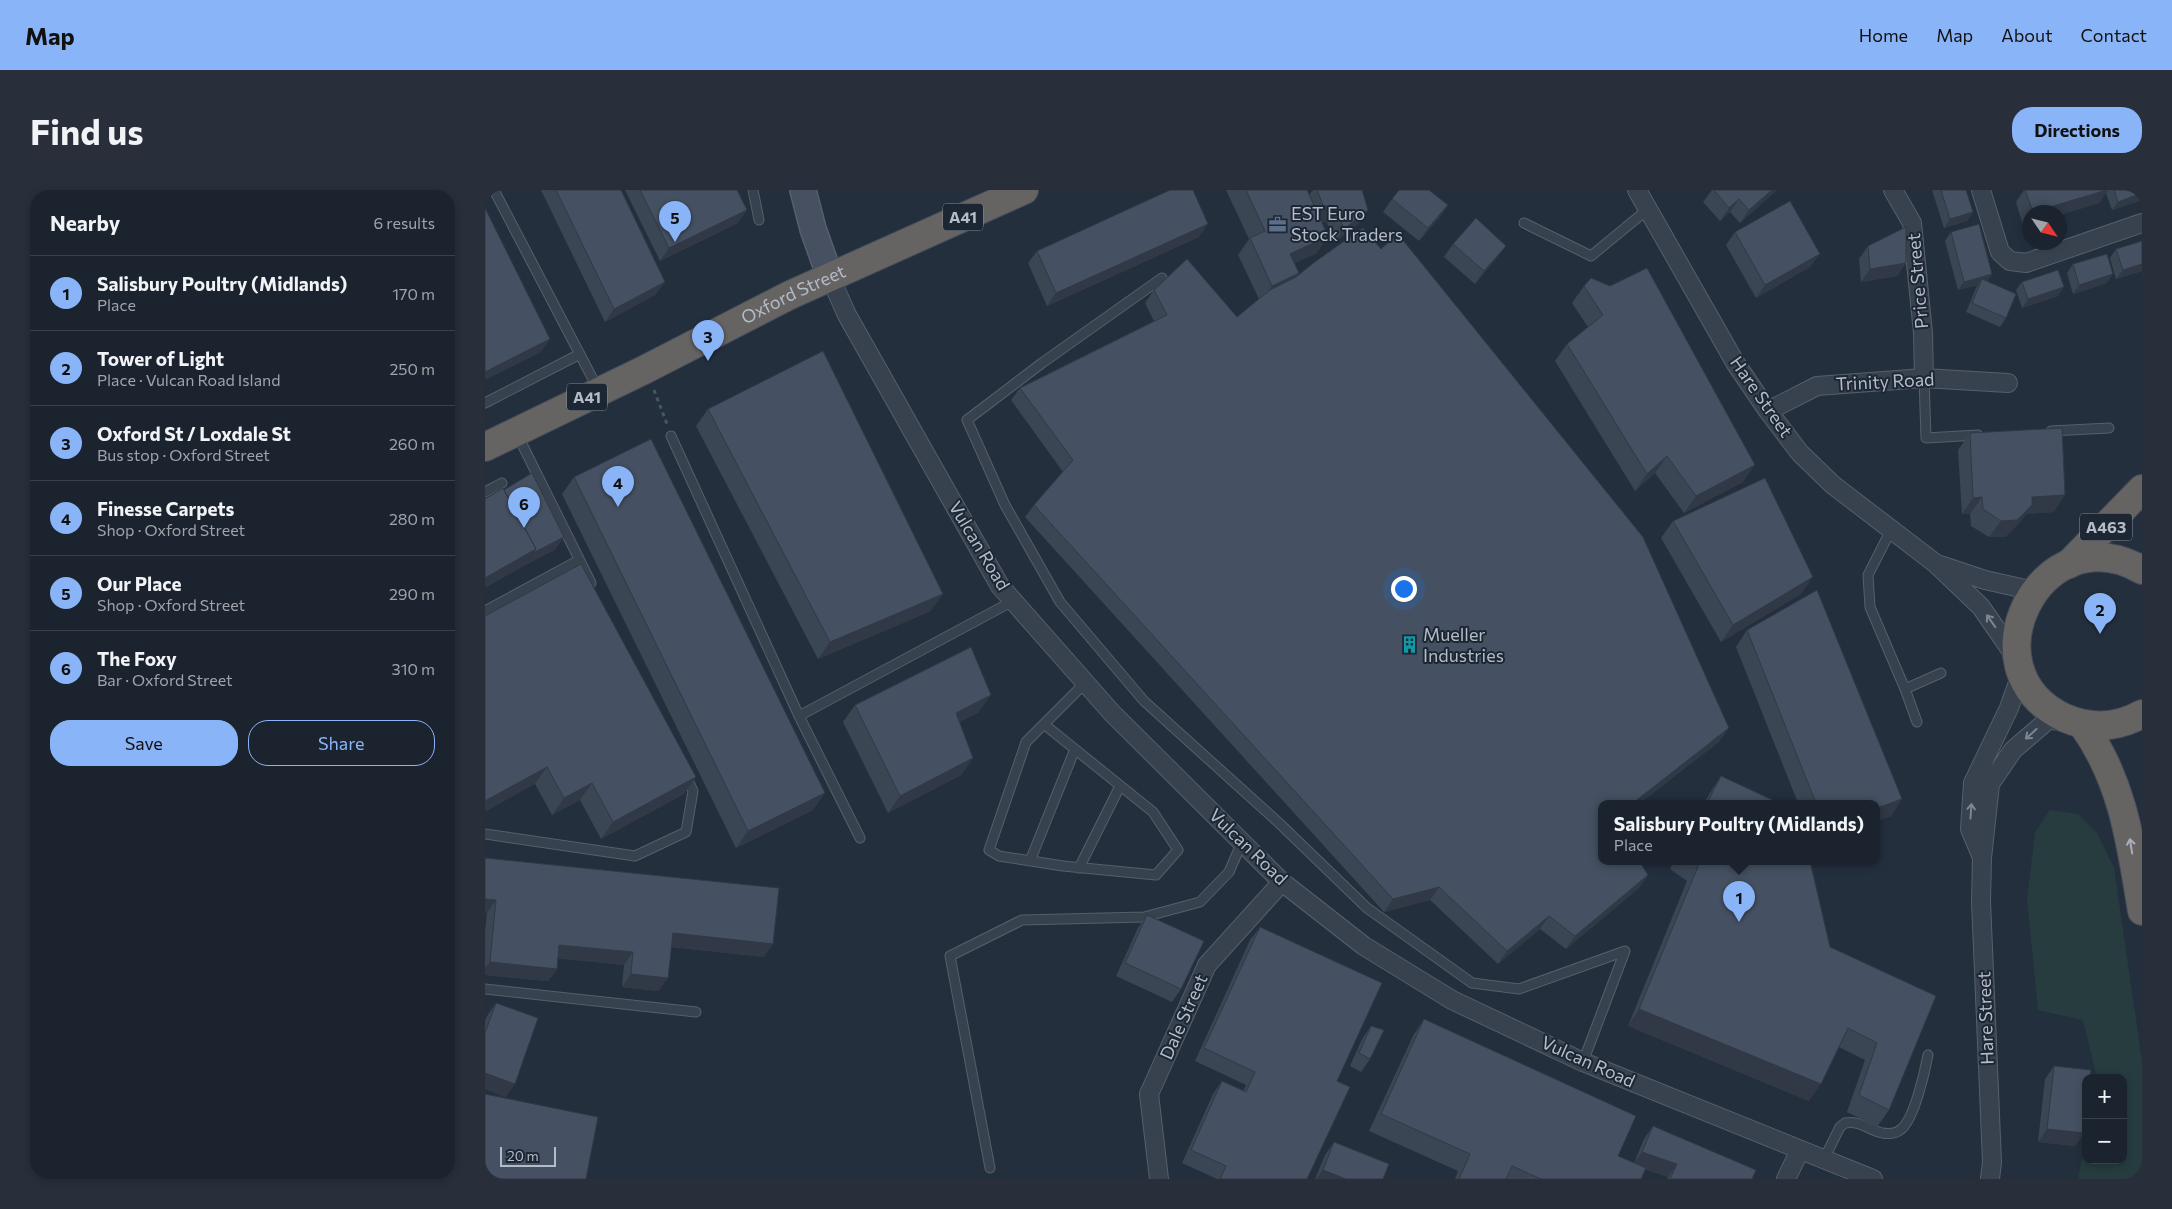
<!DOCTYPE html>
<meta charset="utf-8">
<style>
:root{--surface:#1b232e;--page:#282f3a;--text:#f1f3f6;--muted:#a0a4aa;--line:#39404a;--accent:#8ab4f8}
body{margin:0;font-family:Commissioner,sans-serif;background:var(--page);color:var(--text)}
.controls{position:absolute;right:15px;bottom:15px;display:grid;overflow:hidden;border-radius:10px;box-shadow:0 2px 8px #0003}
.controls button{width:45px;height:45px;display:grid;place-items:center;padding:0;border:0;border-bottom:1px solid var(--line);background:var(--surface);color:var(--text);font:25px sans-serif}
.compass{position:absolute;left:1537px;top:15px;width:45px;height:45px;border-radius:50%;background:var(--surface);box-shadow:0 2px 8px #0003;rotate:125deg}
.scale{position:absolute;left:15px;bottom:12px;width:56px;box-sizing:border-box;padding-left:5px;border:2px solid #b4bcc9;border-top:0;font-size:14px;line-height:18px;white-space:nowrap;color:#b4bcc9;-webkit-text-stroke:4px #1d2633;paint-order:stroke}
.you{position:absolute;left:918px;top:398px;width:18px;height:18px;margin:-12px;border:4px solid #fff;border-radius:50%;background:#1a73e8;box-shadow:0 0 0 8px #1a73e833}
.badge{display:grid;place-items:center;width:32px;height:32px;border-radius:50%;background:var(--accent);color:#111;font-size:16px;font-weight:700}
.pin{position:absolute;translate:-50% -41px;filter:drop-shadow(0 1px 2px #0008)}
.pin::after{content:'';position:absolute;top:26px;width:18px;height:15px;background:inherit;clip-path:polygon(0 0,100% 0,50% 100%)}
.popup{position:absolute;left:1113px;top:610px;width:282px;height:65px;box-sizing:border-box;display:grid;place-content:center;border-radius:10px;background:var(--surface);filter:drop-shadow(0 1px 4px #0005);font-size:16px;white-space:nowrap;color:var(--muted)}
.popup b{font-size:19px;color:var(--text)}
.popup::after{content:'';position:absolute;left:50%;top:100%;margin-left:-10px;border:10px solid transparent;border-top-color:var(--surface)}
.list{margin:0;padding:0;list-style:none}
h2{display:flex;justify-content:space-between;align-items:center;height:65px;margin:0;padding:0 20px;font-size:21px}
h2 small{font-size:16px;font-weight:400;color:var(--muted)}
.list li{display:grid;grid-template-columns:32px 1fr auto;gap:15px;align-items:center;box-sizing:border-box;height:75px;padding:0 20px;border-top:1px solid var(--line)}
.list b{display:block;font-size:19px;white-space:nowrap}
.list p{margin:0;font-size:16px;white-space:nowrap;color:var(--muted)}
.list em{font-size:16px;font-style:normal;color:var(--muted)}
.actions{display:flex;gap:10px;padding:15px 20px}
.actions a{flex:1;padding:11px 0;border:1px solid var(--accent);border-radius:20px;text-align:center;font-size:18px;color:var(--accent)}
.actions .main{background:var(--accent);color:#111}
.map{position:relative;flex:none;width:1657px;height:989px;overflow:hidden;border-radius:20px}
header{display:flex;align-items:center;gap:30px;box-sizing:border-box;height:70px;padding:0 25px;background:var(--accent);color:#111}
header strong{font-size:24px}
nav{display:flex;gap:28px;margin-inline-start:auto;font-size:18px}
.intro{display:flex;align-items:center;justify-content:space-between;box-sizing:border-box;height:120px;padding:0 30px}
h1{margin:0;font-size:35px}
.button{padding:12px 22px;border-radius:20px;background:var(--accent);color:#111;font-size:18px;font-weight:700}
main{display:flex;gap:30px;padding:0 30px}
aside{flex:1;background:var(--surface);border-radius:20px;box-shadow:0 2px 8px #0003}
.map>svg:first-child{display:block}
.green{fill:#263c3f}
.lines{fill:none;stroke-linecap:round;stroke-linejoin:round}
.service-casing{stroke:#565f6c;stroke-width:11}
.minor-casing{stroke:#565f6c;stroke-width:20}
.secondary-casing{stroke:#565f6c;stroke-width:28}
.trunk-casing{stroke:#434c59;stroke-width:30}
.path{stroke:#44595c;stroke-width:3;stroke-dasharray:4 4;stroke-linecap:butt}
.service{stroke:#38414e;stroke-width:9}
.minor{stroke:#38414e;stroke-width:18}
.secondary{stroke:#465061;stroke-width:25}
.trunk{stroke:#656462;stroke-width:28}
.wall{fill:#3b4654}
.shaded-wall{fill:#303945}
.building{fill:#455162;stroke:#303945}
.oneway{stroke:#7c8592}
.oneway2{stroke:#a8afba}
.labels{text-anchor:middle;stroke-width:4;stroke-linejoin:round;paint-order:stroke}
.shield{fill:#1d2633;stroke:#878f9c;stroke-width:1}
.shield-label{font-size:16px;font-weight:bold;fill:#b4bcc9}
.poi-label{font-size:18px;fill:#b4bcc9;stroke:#1d2633;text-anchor:start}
.street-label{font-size:18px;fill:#b4bcc9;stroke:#1d2633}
</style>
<header>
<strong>Map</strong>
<nav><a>Home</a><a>Map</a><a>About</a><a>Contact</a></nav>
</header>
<div class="intro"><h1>Find us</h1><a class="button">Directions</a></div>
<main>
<aside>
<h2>Nearby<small>6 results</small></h2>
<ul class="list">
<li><span class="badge">1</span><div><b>Salisbury Poultry (Midlands)</b><p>Place</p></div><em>170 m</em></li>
<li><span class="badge">2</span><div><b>Tower of Light</b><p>Place · Vulcan Road Island</p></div><em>250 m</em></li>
<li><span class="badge">3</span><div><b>Oxford St / Loxdale St</b><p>Bus stop · Oxford Street</p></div><em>260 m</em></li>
<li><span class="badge">4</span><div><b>Finesse Carpets</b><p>Shop · Oxford Street</p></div><em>280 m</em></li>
<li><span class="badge">5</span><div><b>Our Place</b><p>Shop · Oxford Street</p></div><em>290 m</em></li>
<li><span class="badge">6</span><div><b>The Foxy</b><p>Bar · Oxford Street</p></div><em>310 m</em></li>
</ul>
<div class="actions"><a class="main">Save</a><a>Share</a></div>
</aside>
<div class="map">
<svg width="1657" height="989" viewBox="0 0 1657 989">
<rect width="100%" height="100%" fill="#242f3e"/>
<!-- green -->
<path class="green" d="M1565,620l28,4 19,19 17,35 28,193v118h-64l8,-41v22h37v-82h-26l-14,-58 -45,-10 -11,-111 8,-67z"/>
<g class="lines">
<defs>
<path id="service" d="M9,0l104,199
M268,0l6,30
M1039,33l67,33 57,-47
M677,88l-120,85 -75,57 38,85 55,97 84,99 135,122 88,85 105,75 47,6 106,-38 -42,111
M1439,188l2,60 52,-3
M0,213l95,-49
M1566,241l58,-3
M32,244l74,149
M186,246l128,280
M0,302l17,-9
M1406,340l-23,45 2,32 35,82 12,33
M0,421l94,-51
M1420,499l36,-16
M560,535l108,87 25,38 -22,25 -93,-9 -64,-10 -10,-6 37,-108 59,-59
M0,644l150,22 51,-24 7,-41 -7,-15
M375,648l-61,-122 214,-115
M545,671l45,-112
M594,678l41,-82
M0,799l211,23
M1339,969l16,-32 5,-4c14,-3 24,7 37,10 6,1 13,1 18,-3 14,-9 25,-59 28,-75
M505,978l-40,-212 72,-36 122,-3 56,-15 29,-30 13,-30"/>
<path id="minor" d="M1152,0l99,174 32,47 32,42 33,32 102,78 46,44 36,52
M1408,0l19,33 11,110 1,45
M1496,0l19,62 10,9 16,2 116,-40
M345,87l17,38 153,271 112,127 170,169 82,64 88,54 131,62 290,117
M1283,221l49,-25 107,-8 84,5
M1455,375l45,15 49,11
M1496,665l-11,-26 3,-46 36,-75 13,-37
M674,989l-10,-85 58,-129 75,-83
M1301,989l14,-29
M1505,989l2,-17 -11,-261 1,-43 8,-74 23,-34 35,-30 21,1"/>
<path id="secondary" d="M318,0l10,39 17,48"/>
<g id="trunk">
<path id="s1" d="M0,257l159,-77 146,-75 234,-105"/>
<path d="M1584,374l73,-75"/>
<path d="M1657,380c-100,-58 -181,100 -77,148 26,11 52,10 77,-4"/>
<path d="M1597,534c41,56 49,120 60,187"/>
</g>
</defs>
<!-- service casing -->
<use href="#service" class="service-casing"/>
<!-- minor casing -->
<use href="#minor" class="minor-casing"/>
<!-- secondary casing -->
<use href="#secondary" class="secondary-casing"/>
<!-- trunk casing -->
<use href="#trunk" class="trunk-casing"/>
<!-- path -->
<path class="path" d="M169,200l13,34"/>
<!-- service -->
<use href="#service" class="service"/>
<!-- minor -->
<use href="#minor" class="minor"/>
<!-- secondary -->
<use href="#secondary" class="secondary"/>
<!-- trunk -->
<use href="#trunk" class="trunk"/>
</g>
<!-- wall -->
<path class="wall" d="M56,0h80l44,92 -10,13 -50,27z
M140,0h112l1,33 -78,38z
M741,0h81l2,5 4,-5h49l6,20 -9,13 -24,19 -8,-19 -6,-2 -4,32 -23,10 5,10 -3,4 424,464 -80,62h-39l47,72 -9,13 -73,61 -26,-20 -42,35 -68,-64 -46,12 -359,-395 9,-12 29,-33 -52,-72 9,-12 134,-67 -9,-18 9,-13 83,27 22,-18 -21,-44 11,-16z
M1227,0h65l-37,33 -10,-11 -10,9 -17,-19z
M1447,0h34l7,22 -6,9 -23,7z
M1539,0h118v10l-30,10 -6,-17 -7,10 -40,12v-3h-30v12l-6,2 -7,-24z
M907,9l56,6 -9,13 -20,23 -36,-29z
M1250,42l75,35 -54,31 -30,-53z
M1466,42l41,42 -5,7 19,37 -6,9 -34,-15 10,-24 2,-3 -20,5 -13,-49z
M714,47l-152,69 -19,-43 9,-12z
M1657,51v30l-26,8 -6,-21 6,-9z
M968,54l44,14 -22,26 -31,-27z
M1383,56l38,17 -9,13 -36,6 -2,-23z
M1588,74l34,19 -34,11 -6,-21z
M1537,92l36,14 -36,12 -6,-18z
M1099,96l159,196 -59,31 -29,-40 -20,18 -80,-130 12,-17 21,-17 -16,-24z
M223,219l223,202 -113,48 -122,-233z
M1485,243l84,79 -28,2 -6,8 -15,15h-16l-18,-11 -1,-12h-8l-4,-64z
M89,287l239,333 -77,38 -174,-354z
M1188,331l128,73 -80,48 -60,-104z
M0,426l211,161 -12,17 -83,45 -21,-39 -28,15 -17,-31z
M1262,440l155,169 -11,17 -14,5v-18h-79l-62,-156z
M370,515l124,7 -20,10 14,36 -12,17 -73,38 -45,-91z
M1236,586l58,27h-75l6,-10z
M0,668l279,99 -93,-10 -12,44 -37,-4 2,-22 -66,-7 -1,11 -9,12 -63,-6v-44l2,-18z
M1189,671h136l20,86 106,49 -47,114 -12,17 -30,-15 18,-52 -26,-13 -30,54 -181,-75 59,-145 -17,-12z
M662,725l34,74 -9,13 -56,-26 22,-48z
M775,737l77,154 -30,98h-90l-35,-16 31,-69 9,-13 21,10 3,-6 -51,-24 55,-121z
M11,813l19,81 -10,13 -20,-8v-68l2,-5z
M939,829l194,137 16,7 10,-24 9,-13 99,53h-85l1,-2 -23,-8 -4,10h-186l3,-8 -89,-40 44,-95z
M886,836l-1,33 -9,13 -11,-6 12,-27z
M1569,876l30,67 -9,13 -37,-4 7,-63z
M849,952l49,37h-68l10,-24z"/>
<!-- shaded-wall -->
<path class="shaded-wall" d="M1287,0h5l-37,33 9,-13z
M1623,0l-9,13 -40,12v-3h-26z
M1657,3v7l-30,10 6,-8z
M1254,9l-9,13 -10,9 9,-13z
M838,15l13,5 -9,13 -13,-5z
M963,15l-9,13 -20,23 9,-13z
M262,20l-9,13 -78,38 9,-13z
M883,20l-9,13 -24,19 9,-13z
M1488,22l-6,9 -23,7 6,-9z
M1544,27v7l-6,2z
M723,34l-9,13 -152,69 9,-13z
M843,46l-11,17 -39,18 12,-17z
M1021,56l-9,12 -22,26 9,-13z
M1335,64l-10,13 -54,31 9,-13z
M1421,73l-9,13 -36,6 9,-13z
M1657,74v7l-26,8 7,-9z
M814,83l-12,17 -26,12 11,-16z
M1507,84l-6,9 -4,-4 -4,6 -20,5 6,-8z
M1628,84l-6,9 -34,11 6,-9z
M180,92l-10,13 -50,27 9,-13z
M1579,97l-6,9 -36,12 6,-9z
M65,149l-9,13 -56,28v-8z
M1182,266l-12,17 -20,18 12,-17z
M1270,275l-12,17 -59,31 12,-17z
M1580,305l-11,17 -28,2 -6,8 -15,15h-16l12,-16 31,-24z
M1497,307l-12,17h-8l11,-16z
M79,347l-9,13 -31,16 -39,22v-10l51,-29z
M1328,387l-12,17 -80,48 12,-17z
M458,404l-12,17 -113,48 12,-17z
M506,505l-12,17 -35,18 12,-17z
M1244,538l-9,13 -80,62h-7z
M488,568l-12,17 -73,38 12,-17z
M62,577l-12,17 -50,28v-11z
M211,587l-12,17 -83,45 12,-17z
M107,593l-12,17 -28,15 12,-17z
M340,603l-12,17 -77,38 12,-17z
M1417,609l-11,17 -14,5v-13z
M1163,685l-9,13 -73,61 9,-13z
M954,697l-9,13 -46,12 9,-13z
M0,709l11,1 -9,13h-2z
M1064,726l-9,13 -42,35 9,-13z
M188,743l100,11 -9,13 -100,-11z
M74,755l74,7 -9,13 -74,-7z
M5,772l67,7 -9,12 -63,-6v-7z
M146,784l37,4 -9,13 -37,-4z
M1154,819l182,75 -12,17 -181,-75z
M0,883l30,11 -10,13 -20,-8z
M1562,939l37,4 -9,13 -37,-4z
M1157,962l35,12 -9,13 -35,-13z
M838,980l23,9h-30z"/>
<!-- building -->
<path class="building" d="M71,0h65l44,92 -51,27z
M155,0h97l10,20 -78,38z
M685,0h23l15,34 -152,69 -19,-42z
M761,0h61l21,46 -38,18 9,19 -27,13 -22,-48 15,-7z
M832,0h45l6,20 -24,19 -8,-19 -13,-5z
M914,0h30l19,15 -20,23 -36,-29z
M1229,0h58l-23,20 -10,-11 -10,9z
M1456,0h25l7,22 -23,7z
M1540,0h82l-74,22z
M1629,0h28v3l-24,9z
M1305,11l30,53 -55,31 -30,-53z
M0,18l65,131 -65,33z
M991,28l30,28 -22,25 -31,-27z
M1494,34l13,50 -28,8 -13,-50z
M1421,37v36l-36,6 -2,-23z
M878,38l18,21 17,-15 245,303 86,191 -96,75h-32v58h38l9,14 -73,61 -26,-20 -42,35 -68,-64 -46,12 -359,-394 39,-45 -53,-72 147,-73 -13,-25 33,-31 50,58 33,-27 26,-13 20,-16z
M1657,51v23l-19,6 -7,-21z
M1622,64l6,20 -34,11 -6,-21z
M1162,78l108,197 -59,31 -29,-40 -20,18 -80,-130 36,-29 -19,-29 7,-8 19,8z
M1573,80l6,17 -36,12 -6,-17z
M1497,89l34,15 -10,24 -34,-15z
M338,161l120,243 -113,48 -122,-233z
M1577,238l3,67 -33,2v8l-15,15 -16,1 -18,-12 -1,-12 -9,1 -3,-65z
M166,249l174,354 -77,38 -174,-354z
M47,283l32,64 -31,16 3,-4 -32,-59z
M1280,288l48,99 -80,48 -60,-104z
M18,298l33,61 -51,29v-79z
M96,374l115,213 -83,45 -21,-39 -28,15 -17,-31 -62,34v-185z
M1332,400l85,209 -25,9v-5h-61l-69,-173z
M486,457l20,48 -35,18 17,45 -73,38 -45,-91z
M1236,586l58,27h-72z
M0,668l294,30 -6,56 -100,-11 -5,45 -37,-4 2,-22 -74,-7 -2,24 -67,-7 6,-62 -11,-1z
M1209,671h116l20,86 106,49 -47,114 -30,-15 18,-52 -29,-15 -27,56 -182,-75 60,-145z
M662,725l57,26 -23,48 -56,-26z
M775,737l122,56 -45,98 13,6 -43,92h-87l6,-13 -35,-16 31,-69 24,11 9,-20 -51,-24z
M11,813l42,15 -23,66 -30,-11v-40z
M939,829l212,97 -18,40 28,12 -5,11h-100l-29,-13 -6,13h-47l11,-25 -89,-40z
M886,836l13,4 -14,29 -11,-6z
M1569,876l37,4 -1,8h-4v39l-2,16 -37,-4z
M0,904l113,23 -12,62h-101z
M1168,936l103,44 -4,9h-82l7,-15 -35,-12z
M849,952l55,22 -6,15h-37l-23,-9z"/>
<!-- one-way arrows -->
<defs><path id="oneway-shaft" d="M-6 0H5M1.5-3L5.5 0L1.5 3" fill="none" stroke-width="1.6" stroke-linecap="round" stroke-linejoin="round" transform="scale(1.25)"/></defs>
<g class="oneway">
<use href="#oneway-shaft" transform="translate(1506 431) rotate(-125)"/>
<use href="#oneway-shaft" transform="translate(1546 544) rotate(138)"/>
<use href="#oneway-shaft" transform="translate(1486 621) rotate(-86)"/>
</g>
<use class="oneway2" href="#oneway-shaft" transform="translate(1646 656) rotate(-99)"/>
<!-- icons -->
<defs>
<symbol id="office-bare" viewBox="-9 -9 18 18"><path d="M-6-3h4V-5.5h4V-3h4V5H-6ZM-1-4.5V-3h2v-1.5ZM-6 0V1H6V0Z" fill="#5c6f8a" stroke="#1d2633" stroke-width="2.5" paint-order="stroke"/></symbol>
<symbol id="building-bare" viewBox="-9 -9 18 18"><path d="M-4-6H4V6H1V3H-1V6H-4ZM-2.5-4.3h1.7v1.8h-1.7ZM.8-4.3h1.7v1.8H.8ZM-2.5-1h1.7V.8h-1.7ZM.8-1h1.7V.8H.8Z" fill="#0f9aa8" stroke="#1d2633" stroke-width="2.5" paint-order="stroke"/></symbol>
</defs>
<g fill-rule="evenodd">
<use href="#office-bare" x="780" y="22" width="25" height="25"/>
<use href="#building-bare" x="912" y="442" width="25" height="25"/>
</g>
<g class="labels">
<!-- shield labels -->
<g class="shield">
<rect x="458" y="13.5" width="40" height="27" rx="4"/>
<rect x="82" y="193.5" width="40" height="27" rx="4"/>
<rect x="1595" y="323.5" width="52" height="27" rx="4"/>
</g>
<g class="shield-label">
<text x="478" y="33">A41</text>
<text x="102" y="213">A41</text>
<text x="1621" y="343">A463</text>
</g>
<!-- poi labels -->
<g class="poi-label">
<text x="806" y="30">EST Euro<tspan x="806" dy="21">Stock Traders</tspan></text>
<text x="938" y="451">Mueller<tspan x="938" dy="21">Industries</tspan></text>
</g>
<!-- street labels -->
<g class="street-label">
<text transform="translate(1433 91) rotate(-95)" y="6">Price Street</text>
<text dy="6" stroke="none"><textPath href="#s1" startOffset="344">Oxford Street</textPath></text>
<text transform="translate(1400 192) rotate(-3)" y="6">Trinity Road</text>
<text transform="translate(1276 207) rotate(55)" y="6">Hare Street</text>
<text transform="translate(494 356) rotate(59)" y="6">Vulcan Road</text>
<text transform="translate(763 657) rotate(44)" y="6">Vulcan Road</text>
<text transform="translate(699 827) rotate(-66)" y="6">Dale Street</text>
<text transform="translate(1501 828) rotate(-92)" y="6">Hare Street</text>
<text transform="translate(1103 872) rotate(24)" y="6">Vulcan Road</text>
</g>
</g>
</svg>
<div class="controls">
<button>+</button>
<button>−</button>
</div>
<svg class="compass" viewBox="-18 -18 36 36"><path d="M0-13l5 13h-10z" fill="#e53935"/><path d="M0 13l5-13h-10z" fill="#a0a4aa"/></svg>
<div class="scale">20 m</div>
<div class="you"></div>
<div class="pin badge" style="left:1254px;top:732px">1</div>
<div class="popup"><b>Salisbury Poultry (Midlands)</b>Place</div>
<div class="pin badge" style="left:1615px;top:444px">2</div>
<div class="pin badge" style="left:223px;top:171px">3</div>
<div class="pin badge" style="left:133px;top:317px">4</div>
<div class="pin badge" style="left:190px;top:52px">5</div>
<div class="pin badge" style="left:39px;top:338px">6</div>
</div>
</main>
